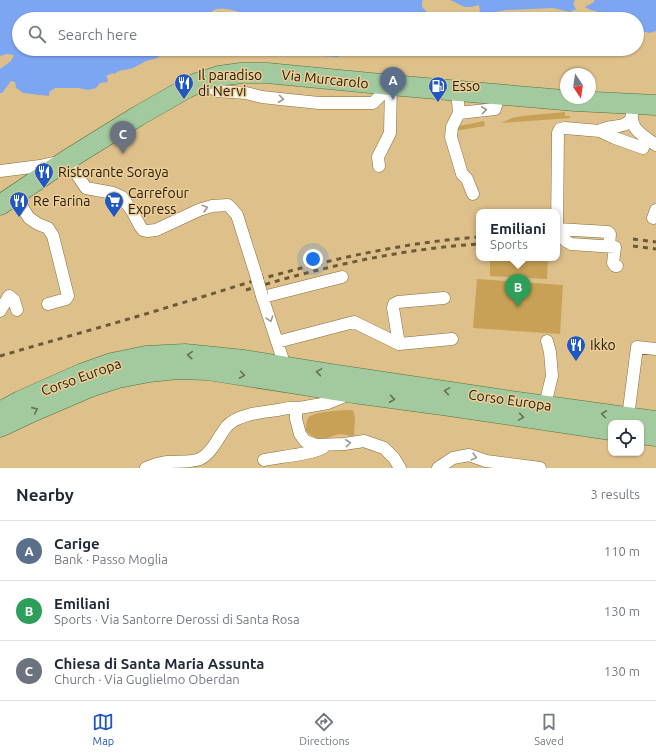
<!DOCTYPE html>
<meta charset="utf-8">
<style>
:root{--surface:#fff;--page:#f2f2f3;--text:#1f2937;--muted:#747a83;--line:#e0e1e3;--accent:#1f57c3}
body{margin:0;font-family:Ubuntu,sans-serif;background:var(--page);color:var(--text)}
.controls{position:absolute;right:12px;bottom:12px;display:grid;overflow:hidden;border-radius:8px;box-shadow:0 1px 3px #0004}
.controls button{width:36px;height:36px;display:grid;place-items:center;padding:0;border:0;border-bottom:1px solid var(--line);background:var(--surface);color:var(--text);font:20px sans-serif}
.compass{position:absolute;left:560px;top:68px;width:36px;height:36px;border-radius:50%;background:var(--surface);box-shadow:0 1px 3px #0004;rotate:167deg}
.you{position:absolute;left:313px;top:259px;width:14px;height:14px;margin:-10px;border:3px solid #fff;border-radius:50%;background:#1a73e8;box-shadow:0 0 0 6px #1a73e833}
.badge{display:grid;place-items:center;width:26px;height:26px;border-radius:50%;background:var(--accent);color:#fff;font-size:13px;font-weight:700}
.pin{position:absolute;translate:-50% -33px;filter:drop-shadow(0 1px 2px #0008)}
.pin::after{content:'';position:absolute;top:21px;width:14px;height:12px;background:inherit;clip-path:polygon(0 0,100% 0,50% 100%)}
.popup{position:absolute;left:476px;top:209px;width:84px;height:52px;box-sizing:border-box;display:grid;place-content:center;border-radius:8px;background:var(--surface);filter:drop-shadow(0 1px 3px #0005);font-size:13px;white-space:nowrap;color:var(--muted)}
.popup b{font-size:15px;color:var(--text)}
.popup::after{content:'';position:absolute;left:50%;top:100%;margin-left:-8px;border:8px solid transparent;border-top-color:var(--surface)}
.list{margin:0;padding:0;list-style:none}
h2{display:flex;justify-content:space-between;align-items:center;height:52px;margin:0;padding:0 16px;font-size:17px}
h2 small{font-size:13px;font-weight:400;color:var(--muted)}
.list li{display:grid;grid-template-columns:26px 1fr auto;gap:12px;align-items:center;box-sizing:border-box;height:60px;padding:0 16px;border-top:1px solid var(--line)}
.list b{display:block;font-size:15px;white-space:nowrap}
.list p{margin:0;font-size:13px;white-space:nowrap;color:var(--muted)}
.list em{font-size:13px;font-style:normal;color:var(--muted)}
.icon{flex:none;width:22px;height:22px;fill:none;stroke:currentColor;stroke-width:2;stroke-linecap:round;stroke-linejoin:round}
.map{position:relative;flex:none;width:656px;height:468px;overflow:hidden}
.search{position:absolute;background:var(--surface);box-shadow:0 1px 3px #0004;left:12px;right:12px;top:12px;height:44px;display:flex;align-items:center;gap:10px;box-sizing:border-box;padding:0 14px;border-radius:22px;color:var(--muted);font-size:15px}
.sheet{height:232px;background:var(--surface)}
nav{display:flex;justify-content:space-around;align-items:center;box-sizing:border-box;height:56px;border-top:1px solid var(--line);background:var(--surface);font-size:11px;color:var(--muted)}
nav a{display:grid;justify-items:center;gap:2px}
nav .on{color:var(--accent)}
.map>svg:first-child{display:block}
.green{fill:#c8a156}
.water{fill:#7ca5f2}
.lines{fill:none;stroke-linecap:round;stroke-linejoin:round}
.street-casing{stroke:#886d3a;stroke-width:13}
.primary-casing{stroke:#4f743e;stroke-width:21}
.street{stroke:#fff;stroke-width:12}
.primary{stroke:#a3c99e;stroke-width:20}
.rail{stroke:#6c5938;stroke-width:3;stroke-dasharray:5 5;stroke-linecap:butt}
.street-bridge-casing{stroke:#886d3a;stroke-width:13;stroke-linecap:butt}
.street-bridge{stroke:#fff;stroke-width:12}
.oneway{stroke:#9d988e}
.oneway2{stroke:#647252}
.labels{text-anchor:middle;stroke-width:3;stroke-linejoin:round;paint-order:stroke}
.poi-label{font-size:14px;fill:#251a05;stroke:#ebcd98;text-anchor:start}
.street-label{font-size:14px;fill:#251a05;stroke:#ebcd98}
</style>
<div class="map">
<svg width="656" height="468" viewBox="0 0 656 468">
<rect width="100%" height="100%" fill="#dec08b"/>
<!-- green -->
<path class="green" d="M565,112v4h5v2l-69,5 11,-5 10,-2z
M484,121l1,5 -31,5 5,-5z
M490,258h58l-1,21 -57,-3z
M477,279l86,6 -3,49 -87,-6z
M353,410l2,8 -1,19c-6,-2 -13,-4 -19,-2 -3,1 -6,3 -9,4 -8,2 -15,-3 -20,-8 0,-4 0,-10 2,-13 5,-7 36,-8 45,-8z"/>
<!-- water -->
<path class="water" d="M0,0h423l-1,2v5l5,5 -9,2 -2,5h-169v-2c-6,-6 -22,-10 -31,-8 -3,1 -3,2 -5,4l6,6h-198v30h140v2l5,2 -7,5 -11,3 -13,7 -14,3 -5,3 -1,-1 -7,3 2,4 -1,2 -7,1 -4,5 -8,2 -9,-2h-24l-6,4v4l-26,-3 -8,-6h1l-1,-5 -4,-1 -9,12h-2v-24l11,-8 3,-6 -7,-1 -7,2z
M450,0h125c-3,3 -1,6 1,9l-6,3 -17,-4 -47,2 -16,3 -10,-1 -1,-7 -5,1 -2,1h-7z
M594,0h62v31l-7,2 -3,-1h-6l-1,-3h-2v-10h-19l1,-1c-9,-4 -27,-6 -34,-11l9,-5z
M312,49h26l1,8 -19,-1 -8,-1 -1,-4z"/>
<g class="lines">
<defs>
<path id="street" d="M206,80l3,6 8,5 29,2 16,4 18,2 39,4h54l18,-18
M457,90l2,23 -7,14 -1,10 11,37 5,5 6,15
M459,113l36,-4 4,-15
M632,113c-2,17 12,23 24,32
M600,131l15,7 28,10
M379,166l-1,-9 12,-24 1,-48
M0,171l40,-5 27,-6 19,28 27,5 9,4 10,14 8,15 3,4 4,1 9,-1 43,-20 13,-4 16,-1 3,3 6,7 19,60
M15,195l14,23 9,6 10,4 5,8 15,60 -2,3 -18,5
M653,218l3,-8
M557,229l51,3 2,2 -1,12
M617,266h-2l-2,-3 2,-16 -44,-3c-8,-4 -10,-8 -14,-15l1,-96 2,-4 5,-1 35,3c9,-7 24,-1 31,-12
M262,296l23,70 -1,5
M263,297l79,-20
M0,311l9,-15 5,4 3,10
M277,342l77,-20 45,22 53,-5
M399,344l-6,-36 1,-4 4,-2 46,-4
M350,394l-22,9 -29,5 -3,4v7l4,15 5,7 11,4 28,-1 20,-3 20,7 10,10 6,10
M545,405l7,-29 -2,-24 -3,-11
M628,417l9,-70 19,2
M264,460c13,-3 50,-6 60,-13
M146,468c7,-3 13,-5 21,-6 10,-1 23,1 33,-3 13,-7 18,-22 27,-33 11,-12 36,-14 51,-16 8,-2 14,-3 21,-2
M438,468l15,-10 16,-3 17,6 54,7"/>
<path id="primary" d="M0,205l67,-45 71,-44 49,-28 10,-5 22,-7 22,-3h26l124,12 184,16 81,4
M0,412l20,-11 61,-27 31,-11 34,-7 39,-2 59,6 81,13 172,26 159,22
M0,427l34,-16 56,-24 28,-9 31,-6 28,-3 31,1 146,23 89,12 168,25
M641,434l15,2"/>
</defs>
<!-- street casing -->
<use href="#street" class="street-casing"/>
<!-- primary casing -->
<use href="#primary" class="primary-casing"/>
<!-- street -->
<use href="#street" class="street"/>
<!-- primary -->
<use href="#primary" class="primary"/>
<!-- rail -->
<path class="rail" d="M633,239l23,3
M633,246l23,3
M246,290c76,-23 154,-41 233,-46
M0,356c58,-17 117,-33 175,-51 35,-10 69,-22 104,-31 66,-18 132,-32 200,-37"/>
<defs>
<path id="street-bridge" d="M256,275l6,21"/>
</defs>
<!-- street-bridge casing -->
<use href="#street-bridge" class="street-bridge-casing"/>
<!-- street-bridge -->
<use href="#street-bridge" class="street-bridge"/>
</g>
<!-- one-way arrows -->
<defs><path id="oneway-chevron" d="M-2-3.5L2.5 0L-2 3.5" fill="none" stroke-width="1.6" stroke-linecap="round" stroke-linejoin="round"/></defs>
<g class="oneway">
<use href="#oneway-chevron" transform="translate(281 99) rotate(7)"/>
<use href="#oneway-chevron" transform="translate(484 110) rotate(-6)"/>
<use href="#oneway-chevron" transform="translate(205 208) rotate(-17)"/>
<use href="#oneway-chevron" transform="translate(270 319) rotate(73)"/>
<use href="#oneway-chevron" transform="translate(348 443) rotate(-6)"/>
<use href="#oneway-chevron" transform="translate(474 457) rotate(15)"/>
</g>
<g class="oneway2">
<use href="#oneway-chevron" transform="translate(190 355) rotate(-176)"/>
<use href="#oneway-chevron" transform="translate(319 372) rotate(-171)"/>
<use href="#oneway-chevron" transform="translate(242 375) rotate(9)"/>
<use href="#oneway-chevron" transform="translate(447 391) rotate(-171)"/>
<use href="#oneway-chevron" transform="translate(392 399) rotate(8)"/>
<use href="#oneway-chevron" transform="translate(35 410) rotate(-24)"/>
<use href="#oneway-chevron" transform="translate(604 414) rotate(-172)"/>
<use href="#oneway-chevron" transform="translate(521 417) rotate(9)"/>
</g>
<!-- icons -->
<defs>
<symbol id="restaurant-pin" viewBox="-11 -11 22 30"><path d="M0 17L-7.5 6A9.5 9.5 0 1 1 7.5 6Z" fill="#1f57c3" stroke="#ebcd98"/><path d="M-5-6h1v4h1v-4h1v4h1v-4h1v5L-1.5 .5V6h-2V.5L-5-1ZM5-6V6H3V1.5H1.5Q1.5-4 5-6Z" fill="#fff"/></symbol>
<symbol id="fuel-pin" viewBox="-11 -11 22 30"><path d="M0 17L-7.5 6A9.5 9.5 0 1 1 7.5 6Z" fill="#1f57c3" stroke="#ebcd98"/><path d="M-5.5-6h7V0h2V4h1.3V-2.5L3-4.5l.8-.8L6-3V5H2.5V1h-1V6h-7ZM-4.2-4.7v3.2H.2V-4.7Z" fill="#fff"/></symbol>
<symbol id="supermarket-pin" viewBox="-11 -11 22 30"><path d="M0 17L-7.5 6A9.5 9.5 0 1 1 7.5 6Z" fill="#1f57c3" stroke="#ebcd98"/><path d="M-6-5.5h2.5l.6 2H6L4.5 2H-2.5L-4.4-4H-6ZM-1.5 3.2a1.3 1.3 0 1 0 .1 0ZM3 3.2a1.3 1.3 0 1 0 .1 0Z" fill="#fff"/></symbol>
</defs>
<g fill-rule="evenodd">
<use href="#restaurant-pin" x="173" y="72" width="22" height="30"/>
<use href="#fuel-pin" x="427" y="75" width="22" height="30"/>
<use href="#restaurant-pin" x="33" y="161" width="22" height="30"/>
<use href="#restaurant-pin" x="8" y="190" width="22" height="30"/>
<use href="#supermarket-pin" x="103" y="190" width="22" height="30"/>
<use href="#restaurant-pin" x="565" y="334" width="22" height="30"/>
</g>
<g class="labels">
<!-- poi labels -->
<g class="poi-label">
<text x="198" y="80">Il paradiso<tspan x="198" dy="16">di Nervi</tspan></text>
<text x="452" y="91">Esso</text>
<text x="58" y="177">Ristorante Soraya</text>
<text x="128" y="198">Carrefour<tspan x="128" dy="16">Express</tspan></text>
<text x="33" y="206">Re Farina</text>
<text x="590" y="350">Ikko</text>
</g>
<!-- street labels -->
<g class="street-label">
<text transform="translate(325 79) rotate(6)" y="5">Via Murcarolo</text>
<text transform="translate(81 377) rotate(-20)" y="5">Corso Europa</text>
<text transform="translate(510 400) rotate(8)" y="5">Corso Europa</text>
</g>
</g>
</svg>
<div class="controls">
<button><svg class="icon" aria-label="locate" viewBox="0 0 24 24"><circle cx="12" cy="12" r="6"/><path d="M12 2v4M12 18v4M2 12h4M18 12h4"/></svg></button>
</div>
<svg class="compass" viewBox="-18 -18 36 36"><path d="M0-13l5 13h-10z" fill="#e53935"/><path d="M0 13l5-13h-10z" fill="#747a83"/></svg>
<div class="you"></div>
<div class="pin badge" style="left:393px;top:100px;background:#5c6f8a">A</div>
<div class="pin badge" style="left:518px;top:307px;background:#2e9e5b">B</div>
<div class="popup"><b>Emiliani</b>Sports</div>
<div class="pin badge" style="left:123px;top:154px;background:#6b7280">C</div>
<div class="search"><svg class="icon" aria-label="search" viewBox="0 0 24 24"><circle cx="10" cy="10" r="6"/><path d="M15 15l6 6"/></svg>Search here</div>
</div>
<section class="sheet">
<h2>Nearby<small>3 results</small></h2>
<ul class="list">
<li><span class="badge" style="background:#5c6f8a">A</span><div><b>Carige</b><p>Bank · Passo Moglia</p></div><em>110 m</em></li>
<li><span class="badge" style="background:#2e9e5b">B</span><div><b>Emiliani</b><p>Sports · Via Santorre Derossi di Santa Rosa</p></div><em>130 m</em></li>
<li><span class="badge" style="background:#6b7280">C</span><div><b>Chiesa di Santa Maria Assunta</b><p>Church · Via Guglielmo Oberdan</p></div><em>130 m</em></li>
</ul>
</section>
<nav>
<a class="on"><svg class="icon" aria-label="map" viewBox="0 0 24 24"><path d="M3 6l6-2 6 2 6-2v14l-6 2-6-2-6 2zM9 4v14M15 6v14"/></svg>Map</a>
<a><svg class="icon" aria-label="directions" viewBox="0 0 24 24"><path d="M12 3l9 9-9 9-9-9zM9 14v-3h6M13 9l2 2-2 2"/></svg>Directions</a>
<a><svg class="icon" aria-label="saved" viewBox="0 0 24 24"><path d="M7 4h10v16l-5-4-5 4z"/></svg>Saved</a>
</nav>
